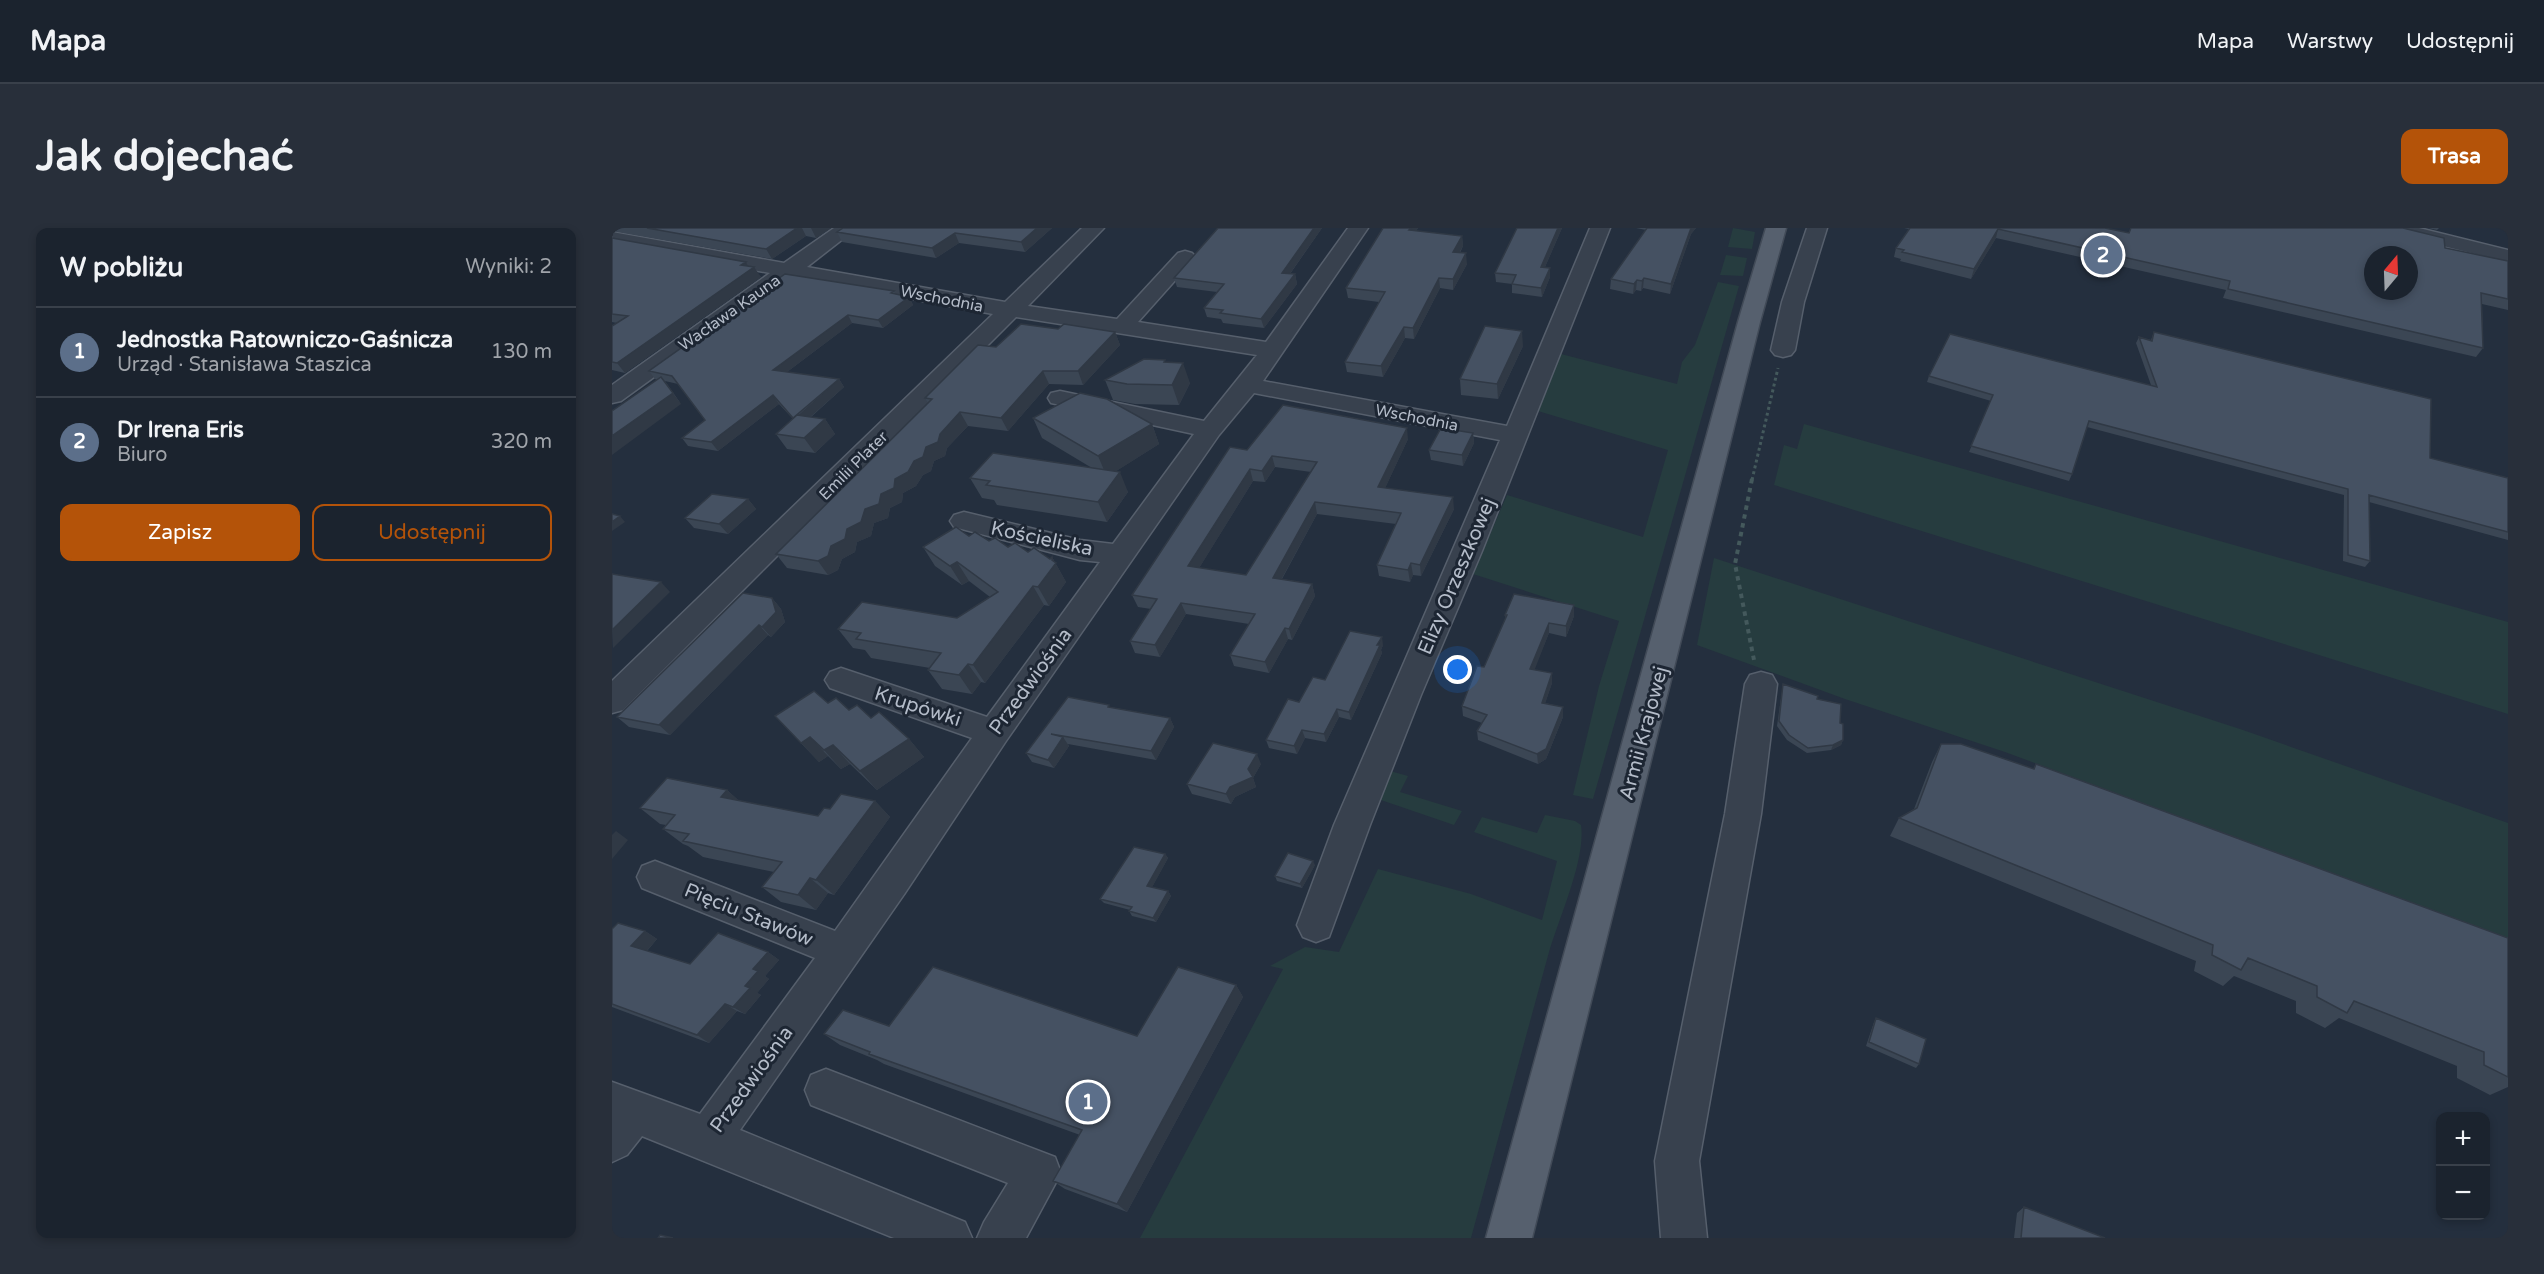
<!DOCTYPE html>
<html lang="pl">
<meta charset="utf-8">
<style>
:root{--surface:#1b232e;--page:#282f3a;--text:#f1f3f6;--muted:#a0a4aa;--line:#39404a;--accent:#b45309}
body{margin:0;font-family:"Varela Round",sans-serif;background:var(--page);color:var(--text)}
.controls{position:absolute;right:18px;bottom:18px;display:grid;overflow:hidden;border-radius:12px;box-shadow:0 3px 9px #0003}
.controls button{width:54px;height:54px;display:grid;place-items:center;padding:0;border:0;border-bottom:2px solid var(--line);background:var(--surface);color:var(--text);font:30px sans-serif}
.compass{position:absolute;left:1752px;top:18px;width:54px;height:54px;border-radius:50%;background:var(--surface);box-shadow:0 3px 9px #0003;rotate:19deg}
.you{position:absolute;left:846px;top:442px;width:21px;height:21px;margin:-15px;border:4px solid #fff;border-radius:50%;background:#1a73e8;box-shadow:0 0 0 9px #1a73e833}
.badge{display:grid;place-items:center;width:39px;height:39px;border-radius:50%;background:var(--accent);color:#fff;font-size:20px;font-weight:700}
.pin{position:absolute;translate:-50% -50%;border:3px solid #fff;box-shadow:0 2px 6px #0006}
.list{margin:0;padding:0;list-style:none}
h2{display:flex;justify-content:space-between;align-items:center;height:78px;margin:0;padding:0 24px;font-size:26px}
h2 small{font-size:20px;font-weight:400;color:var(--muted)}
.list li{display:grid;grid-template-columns:39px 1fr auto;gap:18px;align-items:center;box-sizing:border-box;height:90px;padding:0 24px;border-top:2px solid var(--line)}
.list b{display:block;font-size:22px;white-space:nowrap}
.list p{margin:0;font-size:20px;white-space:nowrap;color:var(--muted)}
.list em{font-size:20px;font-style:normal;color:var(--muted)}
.actions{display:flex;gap:12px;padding:18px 24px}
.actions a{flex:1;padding:14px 0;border:2px solid var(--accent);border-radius:12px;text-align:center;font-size:21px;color:var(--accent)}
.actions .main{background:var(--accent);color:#fff}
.map{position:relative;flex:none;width:1896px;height:1010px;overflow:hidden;border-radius:12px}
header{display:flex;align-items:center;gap:36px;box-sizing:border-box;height:84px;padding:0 30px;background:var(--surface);border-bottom:2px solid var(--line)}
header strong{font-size:28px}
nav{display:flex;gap:33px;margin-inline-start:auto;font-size:21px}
.intro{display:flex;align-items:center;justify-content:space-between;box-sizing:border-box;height:144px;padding:0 36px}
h1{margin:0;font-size:42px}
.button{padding:15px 27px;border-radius:12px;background:var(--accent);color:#fff;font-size:21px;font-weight:700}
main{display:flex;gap:36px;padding:0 36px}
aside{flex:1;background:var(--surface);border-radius:12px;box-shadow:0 3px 9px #0003}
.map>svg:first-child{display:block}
.green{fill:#263c3f}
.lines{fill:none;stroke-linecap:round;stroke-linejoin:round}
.minor-casing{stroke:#565f6c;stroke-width:3}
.major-casing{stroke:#414a57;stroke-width:3}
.path-far1{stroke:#44595c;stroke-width:3;stroke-dasharray:3 3;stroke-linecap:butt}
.path{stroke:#44595c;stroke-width:4;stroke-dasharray:4.5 4.5;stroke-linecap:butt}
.minor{fill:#38414e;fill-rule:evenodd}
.major{fill:#56606e;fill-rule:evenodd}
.wall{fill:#3b4654;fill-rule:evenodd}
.shaded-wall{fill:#303945}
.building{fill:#455162;stroke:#303945;stroke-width:1.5;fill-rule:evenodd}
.labels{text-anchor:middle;stroke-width:6;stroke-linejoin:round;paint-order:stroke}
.far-street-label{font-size:16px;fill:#b4bcc9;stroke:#1d2633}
.street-label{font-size:20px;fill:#b4bcc9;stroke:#1d2633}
</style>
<header>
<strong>Mapa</strong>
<nav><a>Mapa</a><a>Warstwy</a><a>Udostępnij</a></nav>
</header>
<div class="intro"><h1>Jak dojechać</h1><a class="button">Trasa</a></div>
<main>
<aside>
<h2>W pobliżu<small>Wyniki: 2</small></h2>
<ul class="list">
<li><span class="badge" style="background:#5c6f8a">1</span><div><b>Jednostka Ratowniczo-Gaśnicza</b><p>Urząd · Stanisława Staszica</p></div><em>130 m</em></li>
<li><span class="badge" style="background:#5c6f8a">2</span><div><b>Dr Irena Eris</b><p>Biuro</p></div><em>320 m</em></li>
</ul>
<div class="actions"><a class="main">Zapisz</a><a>Udostępnij</a></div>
</aside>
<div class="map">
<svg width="1896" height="1010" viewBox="0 0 1896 1010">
<rect width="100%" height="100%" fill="#242f3e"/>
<!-- green -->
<path class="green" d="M1121,0l22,4 -3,17 -24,-2z
M1114,27l21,3 -4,18 -23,-1z
M1106,54l21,4 -146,513 -20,-4 26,-109 20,-65 -146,-47 34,-79 136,42 25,-87 -130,-39 23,-57 116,30 5,-22 13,-17z
M1192,196l704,198v92l-734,-229 10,-40 13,4z
M1102,330l526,171 268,94v116l-503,-187 -160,-53 -148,-54z
M778,543l18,5 -8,16 62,19 -8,14 -76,-26z
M933,587l30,6 6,4c5,34 -22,93 -32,127 -26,95 -52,191 -78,286h-331l143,-269 -13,-3 35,-19 34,5 39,-83 93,25 71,26 15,-59 -83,-29 8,-15 55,16z"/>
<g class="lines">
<defs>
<path id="minor" d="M222,0h23l-50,39 198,35 77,-74h22l-76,78 89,13 61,-66 7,-2 7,2 4,4 -58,65 128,20 82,-114h20l-105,153 244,45 83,-198h20l-128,323 -61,144 -51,130 -41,112 -13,5 -13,-5 -6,-12 37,-100 166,-385 -246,-47 -35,42 -213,306 -101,152 -165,237 225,92 7,16h-78l-252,-102 -15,19 -15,7v-80l88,32 115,-156 -173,-70 -5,-11 5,-11 13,-5 180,70 137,-193 -142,-50 -5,-8 5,-8 11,-4 146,49 113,-155 -20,-2 -126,-33 -4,-6 4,-6 10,-3 116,28 33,4 81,-110 -143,-31 -3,-5 3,-5 9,-2 144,30 53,-66 -241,-38 -393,393 -11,3v-32l381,-367 -201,-37 -171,124 -9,2v-18l158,-112 -158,-29v-12l172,31z
M1195,0h20l-23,74 -9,48 -4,5 -8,2 -8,-2 -4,-5 11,-48z
M1772,0h35l89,22v12l-121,-30z
M1149,444l11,3 5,9 -16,130 -62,347 8,77h-46l-6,-77 70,-347 20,-130 5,-9z
M214,841l229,88 6,16 -35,65h-49l7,-16 24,-39 -197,-78 -6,-15 6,-15z"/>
<path id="major" d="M1154,0h20l-26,94 -228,916h-46l252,-916z"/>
</defs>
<!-- minor casing -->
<use href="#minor" class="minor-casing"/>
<!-- major casing -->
<use href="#major" class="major-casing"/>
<!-- path-far1 -->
<path class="path-far1" d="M1140,252l26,-112"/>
<!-- path -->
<path class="path" d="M1140,251l-17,85 19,96"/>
<!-- minor -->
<use href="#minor" class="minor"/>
<!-- major -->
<use href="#major" class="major"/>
</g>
<!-- wall -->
<path class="wall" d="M0,0h219l-15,10 -10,-2 -34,23 -160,-28z
M231,0h209l-27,24 -66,-9 -23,15 -94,-16 -5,-10z
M606,0h104l-32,46h5l2,10 -33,44 -41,-5 -2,-4 -14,-2 -3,-9 13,-16 -40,-5 -3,-9z
M771,0h35l-2,3 46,5 1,10 -3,7 7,11 -14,26 -13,-2 -26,51 -9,-1 -22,39 -36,-5 -2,-10 34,-60 -31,-4 -2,-10z
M905,0h45l-17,39 5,1v9l-8,20 -30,-4v-9l-16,-2 -1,-9z
M1024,0h60l-5,6 -21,60 -27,-6 -2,3 -5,-1 -3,4 -23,-5 1,-10 35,-49z
M1292,0h201l23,5 317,15 63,13v49l-26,-6 1,44 -7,9 -253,-59 3,-8 -230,-52 -25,41 -71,-18 1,-2 -7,-2 2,-9 13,-19z
M1816,0h11l-2,2z
M0,10l136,28 13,11 -136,96 -13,-3v-44l5,-3 -5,-1z
M282,63l1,3 14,3 4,8 -30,23 -31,-5 -65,49 52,7 5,8 -33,30 14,2 10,15 -20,19 -28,-4 -11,-15 17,-15 -14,-15 -61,47 -30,-5 -6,-8 23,-18 -27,-36 -13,-3 16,23 -24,-24 -2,-1 -6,-8z
M446,101l57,3 5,13 -37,40 -34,-1 -41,47 -40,-5 -21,22 -2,8 -11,5 -3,10 -8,4 -7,11 -13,7 -1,9 -12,6 -2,10 -14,5 -3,13 -14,6 -2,10 -13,7 -4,11 -10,5 -41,-7 -11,-14 152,-151 -3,-5 71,-51z
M1542,104l276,126 78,20v62l-139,-38 1,59 -5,6 -22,-6 1,-66 -257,-68 -15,47 -3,7 -100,-29 22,-51 -64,-19 2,-6 222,9 -15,-42 3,-6 12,3z
M911,118l-25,53 -37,-4 -1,-16z
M554,134l24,21 -11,22 -44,-1 -22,-4 -8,-20z
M421,190l119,6 7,20 -43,27 12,21 -21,30 -110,-17 -3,-5 -12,-2 -12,-20 122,-10 -50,-30z
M861,205l1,10 -11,23 -32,-6 -2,-10z
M796,211l-23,49 69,21 -33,67 -8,-1 -3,7 -31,-6 -2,-11 19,-41 -79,-10 -35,65 30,5 3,12 -23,44 -4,-1 -19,34 -35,-7 -4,-11 19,-31 -63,-10 -26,43 -25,-4 -5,-12 21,-32 -13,-2 -6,-12 115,-145zM663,239l36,5 -65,103 -47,-7 54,-87 12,1z
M136,271l8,10 -28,25 -34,-6 -9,-10z
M357,308l81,23 2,-2 14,25 -17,24 -5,-1 -59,78 -4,-1 -9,12 -30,-5 -14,-19 2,-2 -59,-10 -6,-8 -12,-2 -15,-19 119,-11 33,-21 -21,-16 -7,4 -27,-19 -12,-19z
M160,370l9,11 4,13 -14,15 -3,-2 -98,100 -41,-8 -12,-10z
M893,387l69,1 -8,21 -17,-4 -15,36 18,14 -7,20 18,4v10l-17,42 -8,5 -60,-24 -1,-9 5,-8 -19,-7 -1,-10 22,-39 22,-48z
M771,417l-2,5 1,3 -31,67 -12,-3 -13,25 -21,-4 -8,16 -28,-6 -3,-8 33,-38 26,-22z
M1171,456l34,15 23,24 3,17 -2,5 -10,5 -24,3 -20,-13 -10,-14z
M456,469l42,10 60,11 4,9 -18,33 -88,-16 1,2 -15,22 -22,-6 -6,-9z
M216,475l43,15 38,21 15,18 -47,33 -27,-26 -9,5 -13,-13 -9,6 -44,-46z
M1329,516l92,25 3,-5 472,174v149l-18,8 -33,-17v-12l-118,-48 -14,10 -29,-15v-12l-62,-25 -11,10 -29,-15 2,-10 -306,-125 9,-18 15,-9 18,-47z
M649,536l-8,14 3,9 -21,10 -4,7 -39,-10 -5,-10z
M115,562l12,11 79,15 12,-7 45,-8 15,16 -56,78 -6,-2 -12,17 -35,-8 -19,-15 12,-15 -71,-15 -15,-11 -5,-2 -20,-15 3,-4 -6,-1 -20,-16z
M553,626l3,4 -16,29 16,4 3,5 -15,26 -24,-6 -3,-5 1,-1 -26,-7 -4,-4z
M703,637l-13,23 -25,-7 -2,-5z
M0,701l33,2 12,8 -10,12 43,13 78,-12 11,8 -14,16 4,3 -12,14 4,2 -16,19 -8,-3 -28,32 -97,-36z
M624,757l7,12 -116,215 -62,-23 -12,-8 27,-46 -196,-71 -7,-4 -37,-15 -16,-11 313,2z
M1264,790l43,46 -3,4 -50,-22 8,-24z
M1412,979l81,31h-91l3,-25z"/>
<!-- shaded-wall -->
<path class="shaded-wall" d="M185,0h5l4,8 -34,23 -6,-10z
M199,0h20l-15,10z
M425,0h15l-27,24 -4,-10z
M702,0h8l-38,54 -2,-9z
M799,0h7l-7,12 -2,-10z
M946,0h4l-21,48v-9z
M1079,0h5l-5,6 -21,60 1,-10z
M1386,1l-2,9 -25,41 3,-10z
M343,5l4,10 -23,15 -4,-10z
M850,8l1,10 -9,16 -1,-10z
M854,25l1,11 -14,26v-11z
M134,34l4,8 4,-3 7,10 -136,96 -8,-10z
M938,40v9l-8,20 -1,-9z
M683,46l2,10 -33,44 -3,-9z
M827,50l1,10 -26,51 -1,-11z
M1032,50l-1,10 -2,3 1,-10z
M1025,52l-1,10 -3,4 1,-10z
M297,69l4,8 -30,23 -5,-8z
M236,87l4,8 -73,55 -6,-8z
M792,99l1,11 -22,39 -2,-11z
M910,103l1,15 -25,53 -1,-15z
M503,104l5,13 -37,40 -5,-14z
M571,135l7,20 -11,22 -7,-20z
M431,143l6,13 -41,47 -7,-13z
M49,149l20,27 -69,51v-19z
M227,151l5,8 -45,40 -5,-8z
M161,167l6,9 -61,47 -7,-9z
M348,184l8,14 -21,22 -2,8 -11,5 -3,10 -8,4 -7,11 -13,7 -1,9 -12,6 -2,10 -14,5 -3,13 -14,6 -2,10 -13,7 -4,11 -10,5 -10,-14 47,-52 16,-15 14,-15 19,-18 12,-14z
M213,191l10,15 -20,19 -11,-15z
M540,196l7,20 -52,33 -9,-21z
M795,200l1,11 -28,60 -2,-12z
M861,205l1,10 -11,23 -1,-11z
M660,228l3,11 -10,15 -3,-11z
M638,241l3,12 -60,97 -5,-12z
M508,244l8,20 -21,30 -9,-20z
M841,269l1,12 -33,67 -1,-11z
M136,271l8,10 -28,25 -9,-10z
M703,274l2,12 -41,75 -3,-11z
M8,288l5,6 -13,9v-9z
M440,329l14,25 -17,24 -11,-19 14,-27z
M345,334l12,19 -7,4 -12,-19z
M799,335l2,12 -3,7 -2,-12z
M49,354l9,10 -57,56 -1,-18z
M700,356l3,12 -23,44 -3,-11z
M421,358l11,19 -59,78 -12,-18z
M160,370l9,11 4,13 -14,15 -9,-10z
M569,375l5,11 -26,43 -5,-12z
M962,377v11l-8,21v-11z
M937,395v10l-18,46 -1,-10z
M147,397l9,10 -98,100 -11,-10z
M673,400l3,11 -19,34 -4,-11z
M770,409l1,8 -2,5 1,3 -31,67 -2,-8z
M356,436l13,18 -9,12 -13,-19z
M940,445v10l-10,30v-10z
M951,479v10l-17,42 -8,5 -1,-10z
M725,481l2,8 -13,25 -2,-8z
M558,490l4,9 -18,33 -5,-9z
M690,502l3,8 -8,16 -3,-8z
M198,509l18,19 -9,6 -18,-19z
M451,509l6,9 -15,22 -6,-8z
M297,511l15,18 -47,33 -17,-19z
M1231,512l-2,5 -10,5 2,-5z
M221,517l17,19 -9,5 -17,-19z
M645,526l4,10 -8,14 3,9 -21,10 -4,7 -5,-10 4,-7 18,-18z
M115,562l18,16 -24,-9z
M263,573l15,16 -56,78 -18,-15z
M4,603l12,9 -16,19v-24z
M553,626l3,4 -18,33 -3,-5z
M701,633l2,4 -13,23 -2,-4z
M198,650l18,15 -12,17 -18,-15z
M556,663l3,5 -15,26 -3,-4z
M33,703l12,8 -13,15 -13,-8z
M156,724l11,8 -14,16 4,3 -12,14 4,2 -16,19 -12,-7 20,-38z
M624,757l7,12 -116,215 -10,-8z
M113,776l12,7 -28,32 -12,-8z"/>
<!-- building -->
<path class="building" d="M35,0h150l-31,21z
M231,0h194l-16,14 -66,-9 -23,15 -95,-16z
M606,0h96l-32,45 13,1 -34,45 -41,-6 3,-3 -19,-2 20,-24 -50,-6z
M771,0h28l-2,2 53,6 -9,16 13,1 -13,26 -14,-1 -26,50 -9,-1 -23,39 -36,-4 40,-70 -39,-4z
M905,0h41l-17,39 9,1 -9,20 -29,-4 4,-9 -21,-2z
M1035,0h44l-20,56 -27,-6 -2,3 -5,-1 -3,4 -23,-5z
M1298,0h195l24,5 2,-5h272l41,10 1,10 63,13v38l-27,-6 2,55 -255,-59 2,-8 -232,-52 -24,40 -72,-17 2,-2 -8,-2zM1761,27h36v36h-36z
M0,10l134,24 -5,3 13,2 -137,96 -5,-1v-36l16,-10 -16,-2z
M173,46l109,17 -3,2 18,4 -31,23 -30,-5 -75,55 66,9 -46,39 -20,-23 -62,47 -29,-4 23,-18 -33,-44 -23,-5z
M409,96l37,5 6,-5 51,8 -37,39h-35l-42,47 -41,-6 -20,22 -2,8 -12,5 -3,10 -9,4 -6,11 -13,7 -1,9 -13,6 -2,10 -14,5 -4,13 -14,7 -2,10 -14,7 -3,10 -10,5 -42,-7 156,-155 -7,-1 53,-53 18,2z
M873,98l37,5 -25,53 -37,-5z
M1542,104l277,67 -1,59 78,20v54l-139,-37 1,66 -22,-6v-66l-259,-68 -17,53 -101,-28 22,-51 -64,-19 21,-42 207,53 -18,-50 13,4z
M532,131l21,1 -1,2 19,1 -11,22 -45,-1 -22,-4z
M49,149l12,16 -61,43v-25z
M468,165l27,6 45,25 -54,32 -65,-38z
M671,177l124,23 -29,59 75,10 -33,68 -9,-2 -3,7 -31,-5 24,-52 -86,-11 -42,76 39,6 -23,45 -4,-1 -20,34 -35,-7 25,-41 -74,-11 -26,42 -25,-4 27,-42 -25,-4 98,-148 17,3zM660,228l45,6 -71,113 -58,-9 62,-97 12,2z
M185,187l28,4 -21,19 -28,-4z
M829,200l32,5 -11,22 -33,-5z
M381,225l127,19 -22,30 -112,-17 4,-4 -20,-3z
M100,266l36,5 -29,25 -34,-6z
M0,286l8,2 -8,6z
M344,299l13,9 6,-4 14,9 6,-3 13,9 7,-4 13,9 6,-4 16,11 2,-2v3l4,3 -18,24 -5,-1 -60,79 -5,-1 -9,11 -31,-5 13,-17 -85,-14 5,-6 -23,-4 24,-27 95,16 41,-26 -41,-30 -7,4 -27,-19z
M0,346l49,8 -49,48z
M131,365l29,5 4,14 -14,15 -3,-2 -100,100 -42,-8z
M902,366l60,11 -8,21 -17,-3 -19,46 22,4 -10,30 21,4 -17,42 -9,5 -60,-23 10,-16 -25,-9 15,-40 7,1 23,-52h-2z
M738,403l32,6 -5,8h3l-31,67 -12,-3 -13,25 -22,-4 -8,16 -28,-6 22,-41 11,3 14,-25 12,3z
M1171,456l35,12 -1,3 24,5 -1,19 3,1v16l-10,5 -25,3 -19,-13 -10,-14z
M202,463l14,12 8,-5 13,12 8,-5 14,13 8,-6 30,27 -49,32 -27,-26 -9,5 -14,-13 -9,6 -26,-27z
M456,469l41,8 -1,2 62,11 -19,33 -100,-17 12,3 -15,23 -22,-7z
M601,515l44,11 -9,15 5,8 -23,10 -4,7 -39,-10z
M1329,516h20l73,25 2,-5 472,174v139l-24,-12v-13l-130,-51 -7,12 -30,-16v-11l-69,-28 -7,12 -29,-15 1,-10 -314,-127 18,-10z
M55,550l60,12 -6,7 97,19 6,-8 6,1 11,-15 34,7 -59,79 -6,-2 -12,17 -36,-8 20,-25 -99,-21 6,-7 -26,-5 12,-14 -35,-7z
M522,619l31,7 -18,32 21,5 -15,27 -24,-7 3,-4 -32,-8z
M676,625l25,8 -13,23 -25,-8z
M6,695l27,8 -14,15 59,18 28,-31 50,19 -15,17 5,2 -13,15 5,2 -17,19 -8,-3 -28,31 -85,-31v-75z
M321,739l204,69 41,-69 58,18 -119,219 -64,-23 29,-51 -213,-76 1,-2 -46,-18 19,-24 46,16z
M1264,790l50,21 -7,25 -50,-22z
M1412,979l81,31h-84z
M48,1007l13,3h-15z"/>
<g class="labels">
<!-- far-street labels -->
<g class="far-street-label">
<text transform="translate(330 70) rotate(11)" y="6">Wschodnia</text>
<text transform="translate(117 84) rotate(-35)" y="6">Wacława Kauna</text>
<text transform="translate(805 189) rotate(11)" y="6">Wschodnia</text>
<text transform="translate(241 237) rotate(-45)" y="6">Emilii Plater</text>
</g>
<!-- street labels -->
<g class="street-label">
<text transform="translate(430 310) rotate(12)" y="7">Kościeliska</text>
<text transform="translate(844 348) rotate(-67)" y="7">Elizy Orzeszkowej</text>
<text transform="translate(418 453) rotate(-54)" y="7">Przedwiośnia</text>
<text transform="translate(306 478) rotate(18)" y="7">Krupówki</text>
<text transform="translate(1031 505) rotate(-75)" y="7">Armii Krajowej</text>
<text transform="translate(137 686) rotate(22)" y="7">Pięciu Stawów</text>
<text transform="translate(139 851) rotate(-54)" y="7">Przedwiośnia</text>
</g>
</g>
</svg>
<div class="controls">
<button>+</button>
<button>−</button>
</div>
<svg class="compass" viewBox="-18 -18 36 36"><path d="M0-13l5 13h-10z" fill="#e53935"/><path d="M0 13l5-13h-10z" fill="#a0a4aa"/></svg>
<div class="you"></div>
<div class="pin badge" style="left:476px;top:874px;background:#5c6f8a">1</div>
<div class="pin badge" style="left:1491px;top:27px;background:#5c6f8a">2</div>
</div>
</main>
